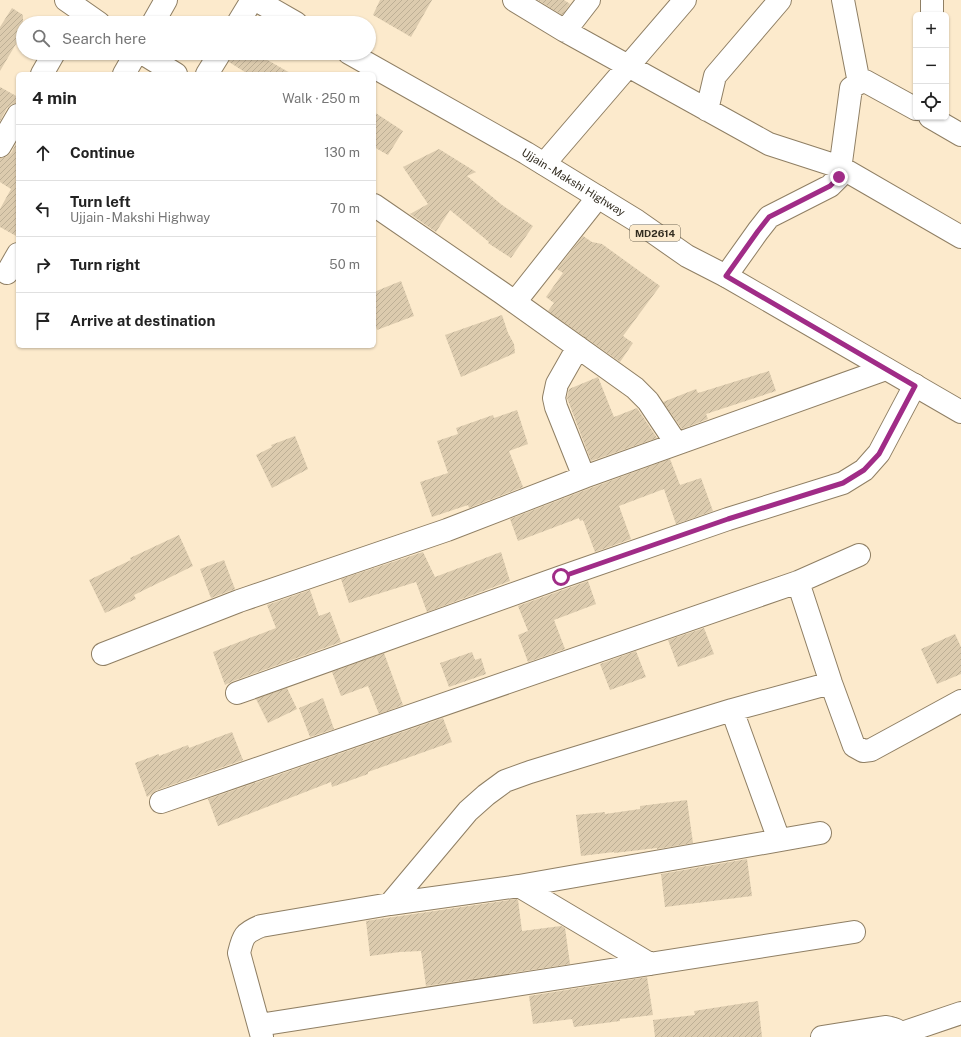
<!DOCTYPE html>
<meta charset="utf-8">
<style>
:root{--surface:#fff;--page:#f2f2f2;--text:#222;--muted:#767676;--line:#e0e0e0}
body{margin:0;font-family:"Public Sans",sans-serif;background:var(--page);color:var(--text)}
.controls{position:absolute;right:12px;top:12px;display:grid;overflow:hidden;border-radius:6px;box-shadow:0 1px 3px #0004}
.controls button{width:36px;height:36px;display:grid;place-items:center;padding:0;border:0;border-bottom:1px solid var(--line);background:var(--surface);color:var(--text);font:20px sans-serif}
.stop{position:absolute;width:12px;height:12px;margin:-9px;border:3px solid #a02c87;border-radius:50%;background:#fff}
.stop.end{background:#a02c87;border-color:#fff;box-shadow:0 1px 4px #0008}
.list{margin:0;padding:0;list-style:none}
h2{display:flex;justify-content:space-between;align-items:center;height:52px;margin:0;padding:0 16px;font-size:17px}
h2 small{font-size:13px;font-weight:400;color:var(--muted)}
.list li{display:grid;grid-template-columns:26px 1fr auto;gap:12px;align-items:center;box-sizing:border-box;height:56px;padding:0 16px;border-top:1px solid var(--line)}
.list b{display:block;font-size:15px;white-space:nowrap}
.list p{margin:0;font-size:13px;white-space:nowrap;color:var(--muted)}
.list em{font-size:13px;font-style:normal;color:var(--muted)}
.icon{flex:none;width:22px;height:22px;fill:none;stroke:currentColor;stroke-width:2;stroke-linecap:round;stroke-linejoin:round}
.map{position:relative;flex:none;width:961px;height:1037px;overflow:hidden}
.search{position:absolute;background:var(--surface);box-shadow:0 1px 3px #0004;left:16px;top:16px;width:360px;height:44px;display:flex;align-items:center;gap:10px;box-sizing:border-box;padding:0 14px;border-radius:22px;color:var(--muted);font-size:15px}
.panel{position:absolute;background:var(--surface);box-shadow:0 1px 3px #0004;left:16px;top:72px;width:360px;height:276px;border-radius:6px}
.map>svg:first-child{display:block}
.building{fill:url(#building-hatch)}
.lines{fill:none;stroke-linecap:round;stroke-linejoin:round}
.minor-casing{stroke:#8f7f64;stroke-width:24}
.major-casing{stroke:#8f7f64;stroke-width:24}
.minor{stroke:#fff;stroke-width:22}
.major{stroke:#fff;stroke-width:22}
.route{stroke:#a02c87;stroke-width:5}
.labels{text-anchor:middle;stroke-width:3.5;stroke-linejoin:round;paint-order:stroke}
.shield{fill:#fceacc;stroke:#6f6654;stroke-width:1}
.shield-label{font-size:10px;font-weight:bold;fill:#332d21}
.street-label{font-size:11px;fill:#332d21;stroke:#fceacc}
</style>
<div class="map">
<svg width="961" height="1037" viewBox="0 0 961 1037">
<defs>
<pattern id="building-hatch" width="6" height="6" patternUnits="userSpaceOnUse"><rect width="6" height="6" fill="#dccbae"/><path d="M-1 1l2-2M0 6l6-6M5 7l2-2" fill="none" stroke="#bdaf95"/></pattern>
</defs>
<rect width="100%" height="100%" fill="#fceacc"/>
<!-- building -->
<path class="building" d="M380,0h52l-21,37 -38,-22z
M538,0h26l6,4 -8,11z
M12,8l11,7v17l-23,39v-44z
M232,53h23l37,21h-44l-19,-12z
M0,87l18,10v6l-6,1 -5,4 -7,13z
M374,112l29,19 -15,24 -14,-8z
M18,140v97l-18,-10v-18l11,-20 -11,-7v-24l6,-1 5,-4z
M439,149l37,23 -9,4 35,29 31,21 -22,32 -23,-15 1,-1 -39,-32 -14,22 -26,-18 18,-10 -25,-37z
M583,236l9,6 10,2 58,42 -37,50 10,7 -13,19 -72,-51 6,-8 -8,-6 17,-24 -6,-4z
M401,281l13,35 -37,14 -3,-10v-28z
M502,315l6,18 6,11 1,9 -54,24 -16,-42z
M769,371l7,20 -70,23 2,5 -26,10 -19,-27 33,-13 2,4z
M598,377l16,40 23,-9 20,30 -66,23 -24,-63 2,-9z
M517,410l11,34 -19,7 14,36 -54,21 -1,-3 -36,12 -12,-35 28,-9 -11,-32 21,-7 -2,-6 37,-13 1,3z
M295,436l13,33 -36,19 -16,-33 16,-8 -1,-2z
M670,459l10,26 21,-7 12,33 -37,13 -12,-35 -45,17 12,33 -36,13 -12,-32 -3,1 -1,-3 -61,23 -8,-22 78,-30z
M179,535l14,31 -59,29 2,4 -31,14 -16,-33 42,-20 -1,-2z
M423,552l12,25 66,-25 9,29 -83,31 -11,-30 -67,21 -8,-24z
M224,560l11,29 -24,9 -11,-29z
M588,581l8,23 -42,16 11,29 -37,13 -10,-27 10,-4 -10,-25z
M310,590l9,26 11,-4 11,30 -108,39 -8,4 -12,-33 63,-24 -9,-23z
M704,628l10,26 -36,13 -10,-27z
M955,634l6,13v27l-24,10 -16,-35z
M636,651l10,26 -36,13 -10,-26z
M472,652l3,8 6,-2 5,16 -37,13 -9,-24z
M384,653l19,52 -24,9 -11,-28 -27,10 -9,-24z
M287,688l10,21 -29,14 -12,-24z
M323,698l11,31 -24,8 -11,-29z
M443,718l9,24 -84,30v2l-36,13 -1,-5 -113,44 -10,-27z
M232,732l11,28 -86,30 -10,7 -12,-34 24,-9v2l29,-11 1,3z
M687,800l6,43 -36,6v-1l-43,5v-1l-33,4 -5,-41 29,-3v2l35,-5v-3z
M747,859l5,37 -87,11 -4,-33z
M516,899l2,1 4,31 39,-5 4,2 5,36 -144,22 -5,-35 -21,1 -30,4 -4,-35z
M647,977l6,38 -33,4v2l-46,6 -2,-8 -39,5 -4,-28z
M758,1001l4,36h-107l-2,-17 42,-5 -1,-4z"/>
<g class="lines">
<defs>
<path id="minor" d="M66,0l33,23
M514,0l51,31 204,113 71,23 121,70
M843,0l16,83
M932,0v15
M153,23l13,-23
M238,23l14,-23
M565,31l24,-31
M142,53l34,21
M42,74l12,-21
M124,74l12,-21
M207,74l13,-21
M707,110l8,-34 65,-76
M930,117l31,18
M0,146l18,-31
M544,164l141,-164
M374,205l128,88 133,95 13,13 28,42
M7,273l11,-19
M726,276l32,-45 11,-14 61,-31 9,-9 12,-89 8,-5 6,-2 51,28
M515,302l83,-105
M578,347l-21,37 -3,14 2,9 28,70
M798,582l33,101 23,63 9,5 8,-1 90,-49
M103,654l136,-53 208,-71 137,-53 302,-108
M237,693l324,-116 167,-58 115,-36 21,-13 15,-17 36,-68
M732,710l47,130
M161,802l637,-220 61,-27
M519,886l131,78
M390,904l78,-93 18,-16 19,-14 25,-9 202,-62 99,-27
M259,1025l595,-93
M902,1033l59,-20
M262,1037l-23,-84c4,-17 5,-20 22,-27l129,-22 129,-18 301,-53
M822,1037l63,-10c7,1 16,3 19,10"/>
<g id="major">
<path d="M256,0l40,23"/>
<path id="s1" d="M349,53l177,100 111,68 50,35 39,20 235,136"/>
</g>
</defs>
<!-- minor casing -->
<use href="#minor" class="minor-casing"/>
<!-- major casing -->
<use href="#major" class="major-casing"/>
<!-- minor -->
<use href="#minor" class="minor"/>
<!-- major -->
<use href="#major" class="major"/>
</g>
<g class="lines">
<!-- route -->
<path class="route" d="M561,577l167,-58 115,-36 21,-13 15,-16 36,-68 -189,-110 32,-45 11,-14 61,-31 9,-9"/>
</g>
<g class="labels">
<!-- shield labels -->
<rect class="shield" x="630" y="225" width="50" height="16" rx="3"/>
<g class="shield-label">
<text x="655" y="237">MD2614</text>
</g>
<!-- street labels -->
<g class="street-label">
<text dy="4" stroke="none"><textPath href="#s1" startOffset="259">Ujjain - Makshi Highway</textPath></text>
</g>
</g>
</svg>
<div class="controls">
<button>+</button>
<button>−</button>
<button><svg class="icon" aria-label="locate" viewBox="0 0 24 24"><circle cx="12" cy="12" r="6"/><path d="M12 2v4M12 18v4M2 12h4M18 12h4"/></svg></button>
</div>
<div class="stop" style="left:561px;top:577px"></div>
<div class="stop end" style="left:839px;top:177px"></div>
<div class="search"><svg class="icon" aria-label="search" viewBox="0 0 24 24"><circle cx="10" cy="10" r="6"/><path d="M15 15l6 6"/></svg>Search here</div>
<section class="panel">
<h2>4 min<small>Walk · 250 m</small></h2>
<ul class="list">
<li><svg class="icon" aria-label="ahead" viewBox="0 0 24 24"><path d="M12 20V5M6 11l6-6 6 6"/></svg><div><b>Continue</b></div><em>130 m</em></li>
<li><svg class="icon" aria-label="left" viewBox="0 0 24 24"><path d="M17 20v-9H6M10 6l-5 5 5 5"/></svg><div><b>Turn left</b><p>Ujjain - Makshi Highway</p></div><em>70 m</em></li>
<li><svg class="icon" aria-label="right" viewBox="0 0 24 24"><path d="M7 20v-9h11M14 6l5 5-5 5"/></svg><div><b>Turn right</b></div><em>50 m</em></li>
<li><svg class="icon" aria-label="arrive" viewBox="0 0 24 24"><path d="M6 21V4h12l-3 4 3 4H6"/></svg><div><b>Arrive at destination</b></div></li>
</ul>
</section>
</div>
